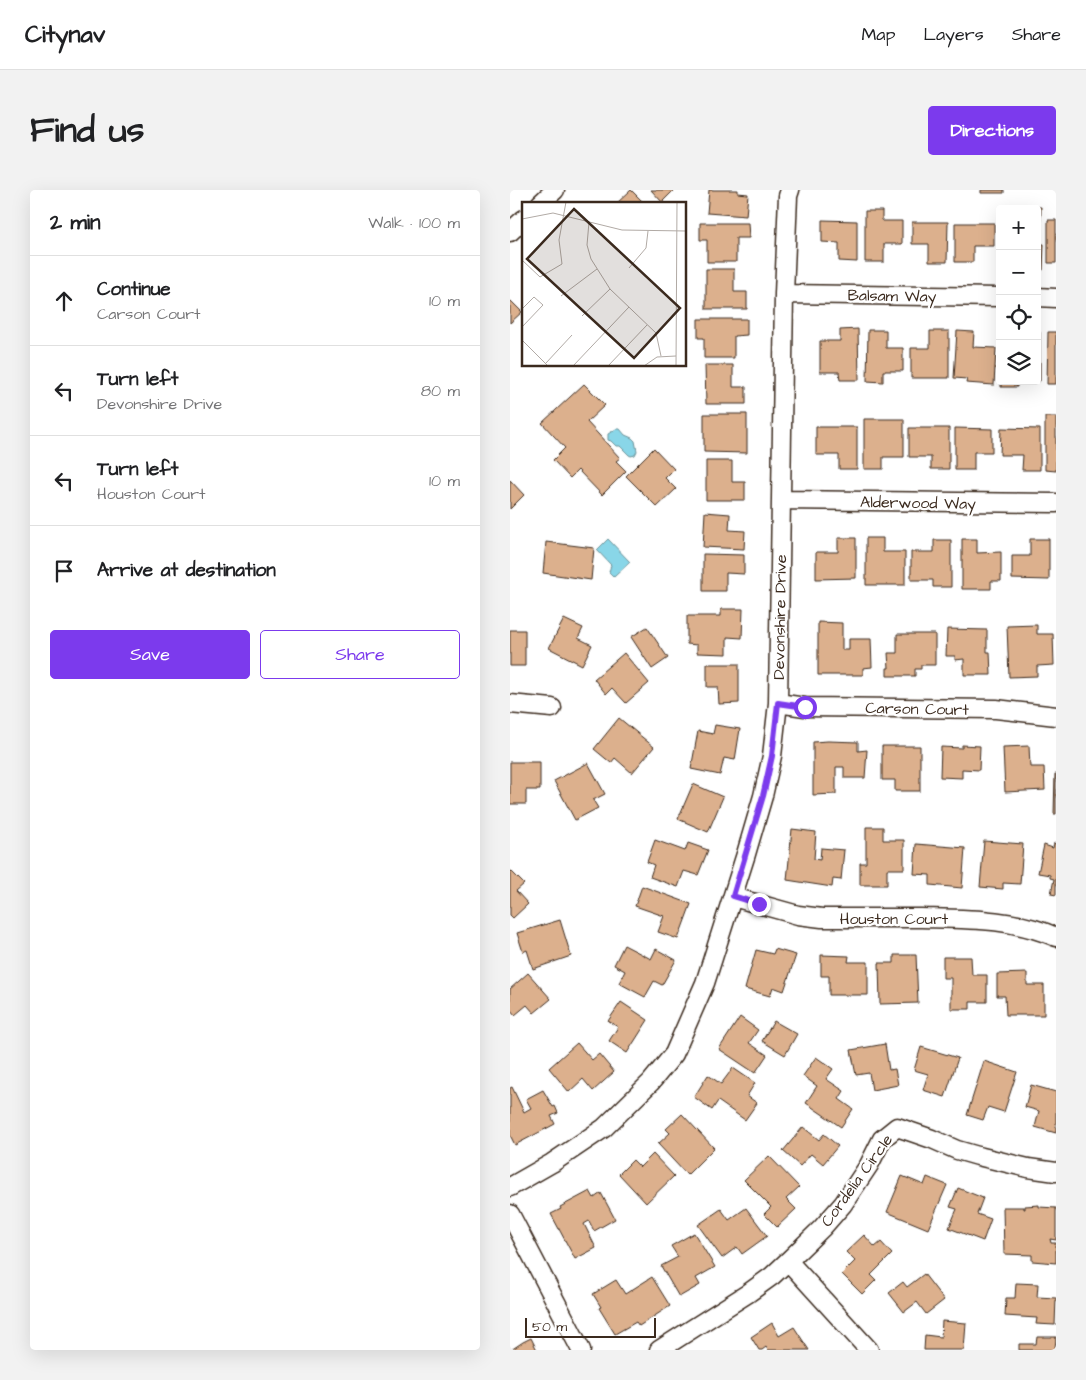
<!DOCTYPE html>
<meta charset="utf-8">
<style>
:root{--surface:#fff;--page:#f2f2f2;--text:#202124;--muted:#757577;--line:#e0e0e0;--accent:#7c3aed}
body{margin:0;font-family:"Architects Daughter",sans-serif;background:var(--page);color:var(--text)}
.controls{position:absolute;right:15px;top:15px;display:grid;overflow:hidden;border-radius:5px;box-shadow:0 5px 20px #0002}
.controls button{width:45px;height:45px;display:grid;place-items:center;padding:0;border:0;border-bottom:1px solid var(--line);background:var(--surface);color:var(--text);font:25px sans-serif}
.scale{position:absolute;left:15px;bottom:12px;width:131px;box-sizing:border-box;padding-left:5px;border:2px solid #3b2a1e;border-top:0;font-size:14px;line-height:18px;white-space:nowrap;color:#3b2a1e;-webkit-text-stroke:4px #fff;paint-order:stroke}
.stop{position:absolute;width:15px;height:15px;margin:-11px;border:4px solid #7c3aed;border-radius:50%;background:#fff}
.stop.end{background:#7c3aed;border-color:#fff;box-shadow:0 1px 5px #0008}
.list{margin:0;padding:0;list-style:none}
h2{display:flex;justify-content:space-between;align-items:center;height:65px;margin:0;padding:0 20px;font-size:21px}
h2 small{font-size:16px;font-weight:400;color:var(--muted)}
.list li{display:grid;grid-template-columns:32px 1fr auto;gap:15px;align-items:center;box-sizing:border-box;height:90px;padding:0 20px;border-top:1px solid var(--line)}
.list b{display:block;font-size:19px;white-space:nowrap}
.list p{margin:0;font-size:16px;white-space:nowrap;color:var(--muted)}
.list em{font-size:16px;font-style:normal;color:var(--muted)}
.actions{display:flex;gap:10px;padding:15px 20px}
.actions a{flex:1;padding:11px 0;border:1px solid var(--accent);border-radius:5px;text-align:center;font-size:18px;color:var(--accent)}
.actions .main{background:var(--accent);color:#fff}
.icon{flex:none;width:28px;height:28px;fill:none;stroke:currentColor;stroke-width:2;stroke-linecap:round;stroke-linejoin:round}
.map{position:relative;flex:none;width:546px;height:1160px;overflow:hidden;border-radius:5px}
header{display:flex;align-items:center;gap:30px;box-sizing:border-box;height:70px;padding:0 25px;background:var(--surface);border-bottom:1px solid var(--line)}
header strong{font-size:24px}
nav{display:flex;gap:28px;margin-inline-start:auto;font-size:18px}
.intro{display:flex;align-items:center;justify-content:space-between;box-sizing:border-box;height:120px;padding:0 30px}
h1{margin:0;font-size:35px}
.button{padding:12px 22px;border-radius:5px;background:var(--accent);color:#fff;font-size:18px;font-weight:700}
main{display:flex;gap:30px;padding:0 30px}
aside{flex:1;background:var(--surface);border-radius:5px;box-shadow:0 5px 20px #0002}
.map>svg:first-child{display:block}
.water{fill:#89d6e8;stroke:#6a9197}
.building{fill:#dcb08d;stroke:#3b2a1e}
.lines{fill:none;stroke-linecap:round;stroke-linejoin:round}
.minor-casing{stroke:#3b2a1e;stroke-width:21}
.minor{stroke:#fff;stroke-width:18}
.route{stroke:#7c3aed;stroke-width:6}
.labels{text-anchor:middle;stroke-width:4.5;stroke-linejoin:round;paint-order:stroke}
.street-label{font-size:16px;fill:#3b2a1e;stroke:#fff}
.inset-road{fill:none;stroke:#b1aaa5;stroke-width:1}
.view{fill:#3b2a1e;fill-opacity:0.15;stroke:#3b2a1e;stroke-width:2.5}
.inset-edge{fill:none;stroke:#3b2a1e;stroke-width:2.5}
</style>
<header>
<strong>Citynav</strong>
<nav><a>Map</a><a>Layers</a><a>Share</a></nav>
</header>
<div class="intro"><h1>Find us</h1><a class="button">Directions</a></div>
<main>
<aside>
<h2>2 min<small>Walk · 100 m</small></h2>
<ul class="list">
<li><svg class="icon" aria-label="ahead" viewBox="0 0 24 24"><path d="M12 20V5M6 11l6-6 6 6"/></svg><div><b>Continue</b><p>Carson Court</p></div><em>10 m</em></li>
<li><svg class="icon" aria-label="left" viewBox="0 0 24 24"><path d="M17 20v-9H6M10 6l-5 5 5 5"/></svg><div><b>Turn left</b><p>Devonshire Drive</p></div><em>80 m</em></li>
<li><svg class="icon" aria-label="left" viewBox="0 0 24 24"><path d="M17 20v-9H6M10 6l-5 5 5 5"/></svg><div><b>Turn left</b><p>Houston Court</p></div><em>10 m</em></li>
<li><svg class="icon" aria-label="arrive" viewBox="0 0 24 24"><path d="M6 21V4h12l-3 4 3 4H6"/></svg><div><b>Arrive at destination</b></div></li>
</ul>
<div class="actions"><a class="main">Save</a><a>Share</a></div>
</aside>
<div class="map">
<svg width="546" height="1160" viewBox="0 0 546 1160">
<rect width="100%" height="100%" fill="#fff"/>
<filter id="ink" filterUnits="userSpaceOnUse"><feTurbulence type="fractalNoise" baseFrequency=".02" numOctaves="2"/><feDisplacementMap in="SourceGraphic" scale="10" xChannelSelector="R" yChannelSelector="G"/><feConvolveMatrix kernelMatrix="1 2 1 2 8 2 1 2 1" color-interpolation-filters="sRGB"/></filter>
<g filter="url(#ink)">
<!-- water -->
<path class="water" d="M106,239h4l5,6 7,3 3,3 2,10 -2,4 -4,1 -2,-1 -9,-9h-4l-5,-5 -3,-1v-6z
M98,349l22,23 -16,15 -5,-5 2,-7 -14,-15z"/>
<!-- building -->
<path class="building" d="M121,0l14,14h-29z
M141,0h23l-12,12z
M199,0h29v3l10,1 -2,22 -39,-3z
M471,0h23v3h-23z
M505,17h26l-1,37h4l-1,26h-6v-61h-22z
M355,21h17v10h20v23h-18v18h-19z
M312,30l35,1v41l-18,-1v-18l-17,-1z
M538,30h8v43h-8z
M402,32h36l-1,40h-18v-18h-17z
M190,33h48l1,15h-13v24h-29v-22h-7z
M445,33h39v23h-21v16h-18z
M196,79h28v23h13v17h-41z
M0,110l12,12 -12,11z
M188,129h49v16l-13,1v22h-30v-20h-6z
M348,139l1,51h-19l-1,-8h-19v-31h20v-11z
M358,140h18v18h17v23h-20v11l-16,-1z
M420,141h19v47h-38v-30h19z
M447,141l17,1 -1,15 23,1 -2,37 -28,-2 1,-4 -13,-1z
M527,142h3v49h-4h1z
M538,142h8v52h-9z
M195,175h28v22h13v17h-40z
M491,191h16v6h-16z
M74,194l21,21 -18,17 33,36 -4,3 10,10 -24,24 -24,-25 -8,8 -17,-18 12,-12 -23,-25z
M194,224h43v39l-43,-1z
M535,227h11v54l-11,-1z
M354,229h40v38h-21v12h-19z
M306,237h41v42h-18v-14h-23z
M399,238h40v41h-18v-12h-22z
M445,238l37,1v23h-18v18h-19z
M491,238l39,1v41h-18l1,-15h-23z
M144,258l20,21 -9,9 11,11 -19,18 -31,-31z
M196,271h26v21h13v18h-39z
M0,290l14,15 -14,14z
M195,322l25,2 -1,16 16,1 -1,18 -41,-2z
M328,348h18v40l-40,1v-27h22z
M356,348h17v14h22v33h-39z
M452,349h15v14l24,-1v29h-10v8h-29z
M520,349h19v41l-37,-1v-23h18z
M424,350h17v47h-18v-7h-22v-28h23z
M36,352l48,6 -3,32 -48,-7z
M193,364l41,1v19l-18,-1v18h-23z
M211,419h22l-1,29 -15,-1v17l-30,-1v-8l-10,-1v-28h34z
M54,429l19,9 -5,10 14,7 -10,20 -33,-17z
M308,432l24,1v27h7v-11h22l1,28 -9,1v7h-45z
M527,435v9h16l1,31 -17,1v10l-28,1 -2,-51z
M137,437l21,31 -16,11 -21,-32z
M437,439l40,1v22h3l1,23h-27v-16l-9,1v-4h-9z
M0,440h15v36h-15z
M387,444h38v31h-14v4h-6v7h-28v-8h2l-1,-15h9z
M114,463l25,30 -23,20 -14,-15 -6,6 -12,-15z
M197,474h32v39l-20,1 -1,-17h-11z
M109,528l35,29 -22,26 -17,-15 -4,5 -17,-14z
M205,535l25,4 -5,31 -11,-2 -4,17 -29,-6 7,-38 15,3z
M318,551l30,1v9l9,-1 -2,28h-21v-11h-8v27l-23,1v-53z
M452,555l18,1 -1,24 -17,-1v9l-22,-1 1,-30 21,1z
M372,556h38v45h-25v-11h-13z
M519,556l1,21h14l1,23 -40,2 -2,-45z
M0,572h30v28h-14v14h-16z
M78,573l17,31 -12,6 5,8 -23,12 -21,-39z
M545,584h1v40h-2z
M183,594l30,13 -15,35 -30,-13z
M356,637h17v13h21v29h-17v16h-27v-22h6z
M282,639l24,3 -2,27 6,1 1,-12 23,2 -3,30 -8,-1 -1,8 -45,-7z
M145,650l30,11 3,-8 20,7 -10,25 -14,-4 -6,16 -28,-10 4,-12 -7,-3z
M474,651l39,3 -3,40 -17,-1v6l-23,-2z
M544,653l2,1v51l-5,-1 3,-15 -4,-1v-3l-12,-2 6,-28 9,3z
M406,654l49,4 -3,40 -32,-3v-10l-16,-1z
M0,680l14,14 -8,7 12,13 -15,14 -3,-3z
M132,696l49,18 -13,35 -20,-7 6,-16 -29,-10z
M50,730l11,36 -38,13 -6,-19 -4,2 -6,-19z
M114,755l27,14 5,-10 20,11 -14,25 -8,-4 -9,16 -26,-14 6,-12 -11,-6z
M265,759l21,6 -12,36 -11,-4 -3,9 -25,-7 11,-39 17,4z
M311,765l28,1 -1,6h20v33h-39v-19h-8z
M384,765h22l2,48 -38,1 -1,-41h15z
M433,767h28l1,18h15v27h-17v7h-19v-31h-8z
M18,783l23,26 -17,14 -7,-8 -12,10 -5,-6v-20z
M517,783v12h17v30h-38l-1,-19h-8v-22z
M111,812l27,18 -21,33 -18,-12 9,-14 -10,-6z
M230,827l18,13 -9,13 18,12 -12,18 -36,-24z
M264,831l23,13 -12,21 -23,-14z
M67,853l15,17 7,-6 15,18 -21,19 -10,-12 -14,13 -20,-24z
M375,854l4,26 6,-1 3,16 -26,5 -3,-17 -13,2 -5,-25z
M411,857l37,11 -13,39 -22,-7 5,-16 -14,-4z
M306,867l17,12 -7,10 18,12 -5,8 14,10 -12,18 -35,-24 11,-17 -14,-10z
M474,871l33,11 -13,40 -16,-5 -5,13 -16,-5z
M223,878l22,15 -8,13 10,7 -12,17 -27,-19 -6,9 -18,-13 14,-22 13,9z
M521,895l25,7v41l-21,-6 4,-16 -14,-4z
M2,897l12,25 7,-4 -5,-9 17,-9 10,17 2,-1 3,7 -7,3 4,8 -40,21 -5,-10v-47z
M172,924l32,34 -27,27 -29,-31 12,-11 -4,-4z
M293,937l16,13 5,-6 14,12 -15,18 -12,-10 -11,12 -17,-15z
M143,964l21,22 -28,27 -27,-29 14,-14 7,7z
M259,966l30,31 -13,12 10,10 -19,18 -13,-13 7,-7 -27,-27z
M392,986l22,9 3,-8 20,8 -19,44 -41,-17z
M448,998l25,10 -6,16 14,5 -8,22 -34,-13 8,-19 -7,-2z
M80,1001l4,7 7,-5 14,26 -21,12 -5,-10 -5,3 12,24 -21,11 -24,-45 10,-5 -1,-2z
M529,1015v2l17,1v32l-6,-1 1,4h5v20l-24,-2v-6l-28,-1 -1,-47h21v2h1v-3z
M236,1018l21,28 -25,18 -5,-7 -15,11 -24,-33 23,-16 8,11z
M184,1043l21,34 -19,11 4,7 -21,12 -18,-31 17,-9 -7,-11z
M354,1045l11,12 6,-5 11,12 -21,21 5,5 -14,14 -20,-20 13,-13 -9,-9z
M414,1084l20,26 -18,14 -9,-12 -13,10 -15,-19 14,-11 4,5z
M142,1087l18,29 -31,20 -3,-4 -21,12 -16,-26 2,-1 -8,-13 23,-14 9,14z
M506,1093l22,1 -1,13 19,1 -1,27 -19,-1 1,-6 -32,-2 1,-18h9z
M432,1131l24,2 -2,27h-40l1,-15 16,2z
M262,1133l7,13 15,-9 15,23h-41l-2,-3 -4,3h-3l-8,-13z
M527,1147h19l-1,13h-36v-6h17z
M21,1148l6,12h-26l12,-8z"/>
<g class="lines">
<defs>
<path id="minor" d="M30,14l15,-14
M0,42l14,-13
M274,104l216,3
M527,107l19,1
M271,310l275,3
M268,513l27,4 191,2 60,7
M0,514l42,4
M223,707l65,18 24,3c33,0 66,0 99,0 46,1 92,0 135,19
M0,997l42,-24 52,-35 47,-46 23,-28 31,-71 41,-129 17,-58 9,-40 6,-53 6,-409 4,-98 2,-6
M0,1024l71,136
M278,1071l81,89
M149,1160l88,-56 25,-18 16,-15 34,-33 21,-24 26,-39 13,-26 15,-12 35,12 25,11 21,6 50,12 28,4"/>
</defs>
<!-- minor casing -->
<use href="#minor" class="minor-casing"/>
<!-- minor -->
<use href="#minor" class="minor"/>
</g>
</g>
<g class="lines" filter="url(#ink)">
<!-- route -->
<path class="route" d="M249,714l-26,-8 30,-100 9,-40 6,-53 27,4"/>
</g>
<g class="labels">
<!-- street labels -->
<g class="street-label">
<text transform="translate(382 105) rotate(1)" y="6">Balsam Way</text>
<text transform="translate(408 312) rotate(1)" y="6">Alderwood Way</text>
<text transform="translate(269 427) rotate(-89)" y="6">Devonshire Drive</text>
<text transform="translate(407 518) rotate(1)" y="6">Carson Court</text>
<text x="384" y="734">Houston Court</text>
<text transform="translate(346 990) rotate(-54)" y="6">Cordelia Circle</text>
</g>
</g>
<!-- overview -->
<g transform="translate(12 12)">
<rect width="164" height="164" fill="#fff"/>
<path class="inset-road" d="M109,0h36M0,17l31,-6 69,17 64,1M67,20l-2,23 4,14 19,30 46,44 5,23M0,58l18,17 22,-13 -3,-24 7,-38M107,66l17,-20 2,-17M39,94l36,-27M0,107l12,-12 9,8 -21,22M60,114l28,-27M0,138l26,26M24,161l26,-28M51,164l56,-59M86,164l39,-41M122,164l13,-9 19,-1M154,164l1,-164"/>
<path class="view" d="M52,7l106,99 -46,50 -107,-99z"/>
<rect width="164" height="164" class="inset-edge"/>
</g>
</svg>
<div class="controls">
<button>+</button>
<button>−</button>
<button><svg class="icon" aria-label="locate" viewBox="0 0 24 24"><circle cx="12" cy="12" r="6"/><path d="M12 2v4M12 18v4M2 12h4M18 12h4"/></svg></button>
<button><svg class="icon" aria-label="layers" viewBox="0 0 24 24"><path d="M12 4l9 5-9 5-9-5zM3 14l9 5 9-5"/></svg></button>
</div>
<div class="scale">50 m</div>
<div class="stop" style="left:295px;top:517px"></div>
<div class="stop end" style="left:249px;top:714px"></div>
</div>
</main>
